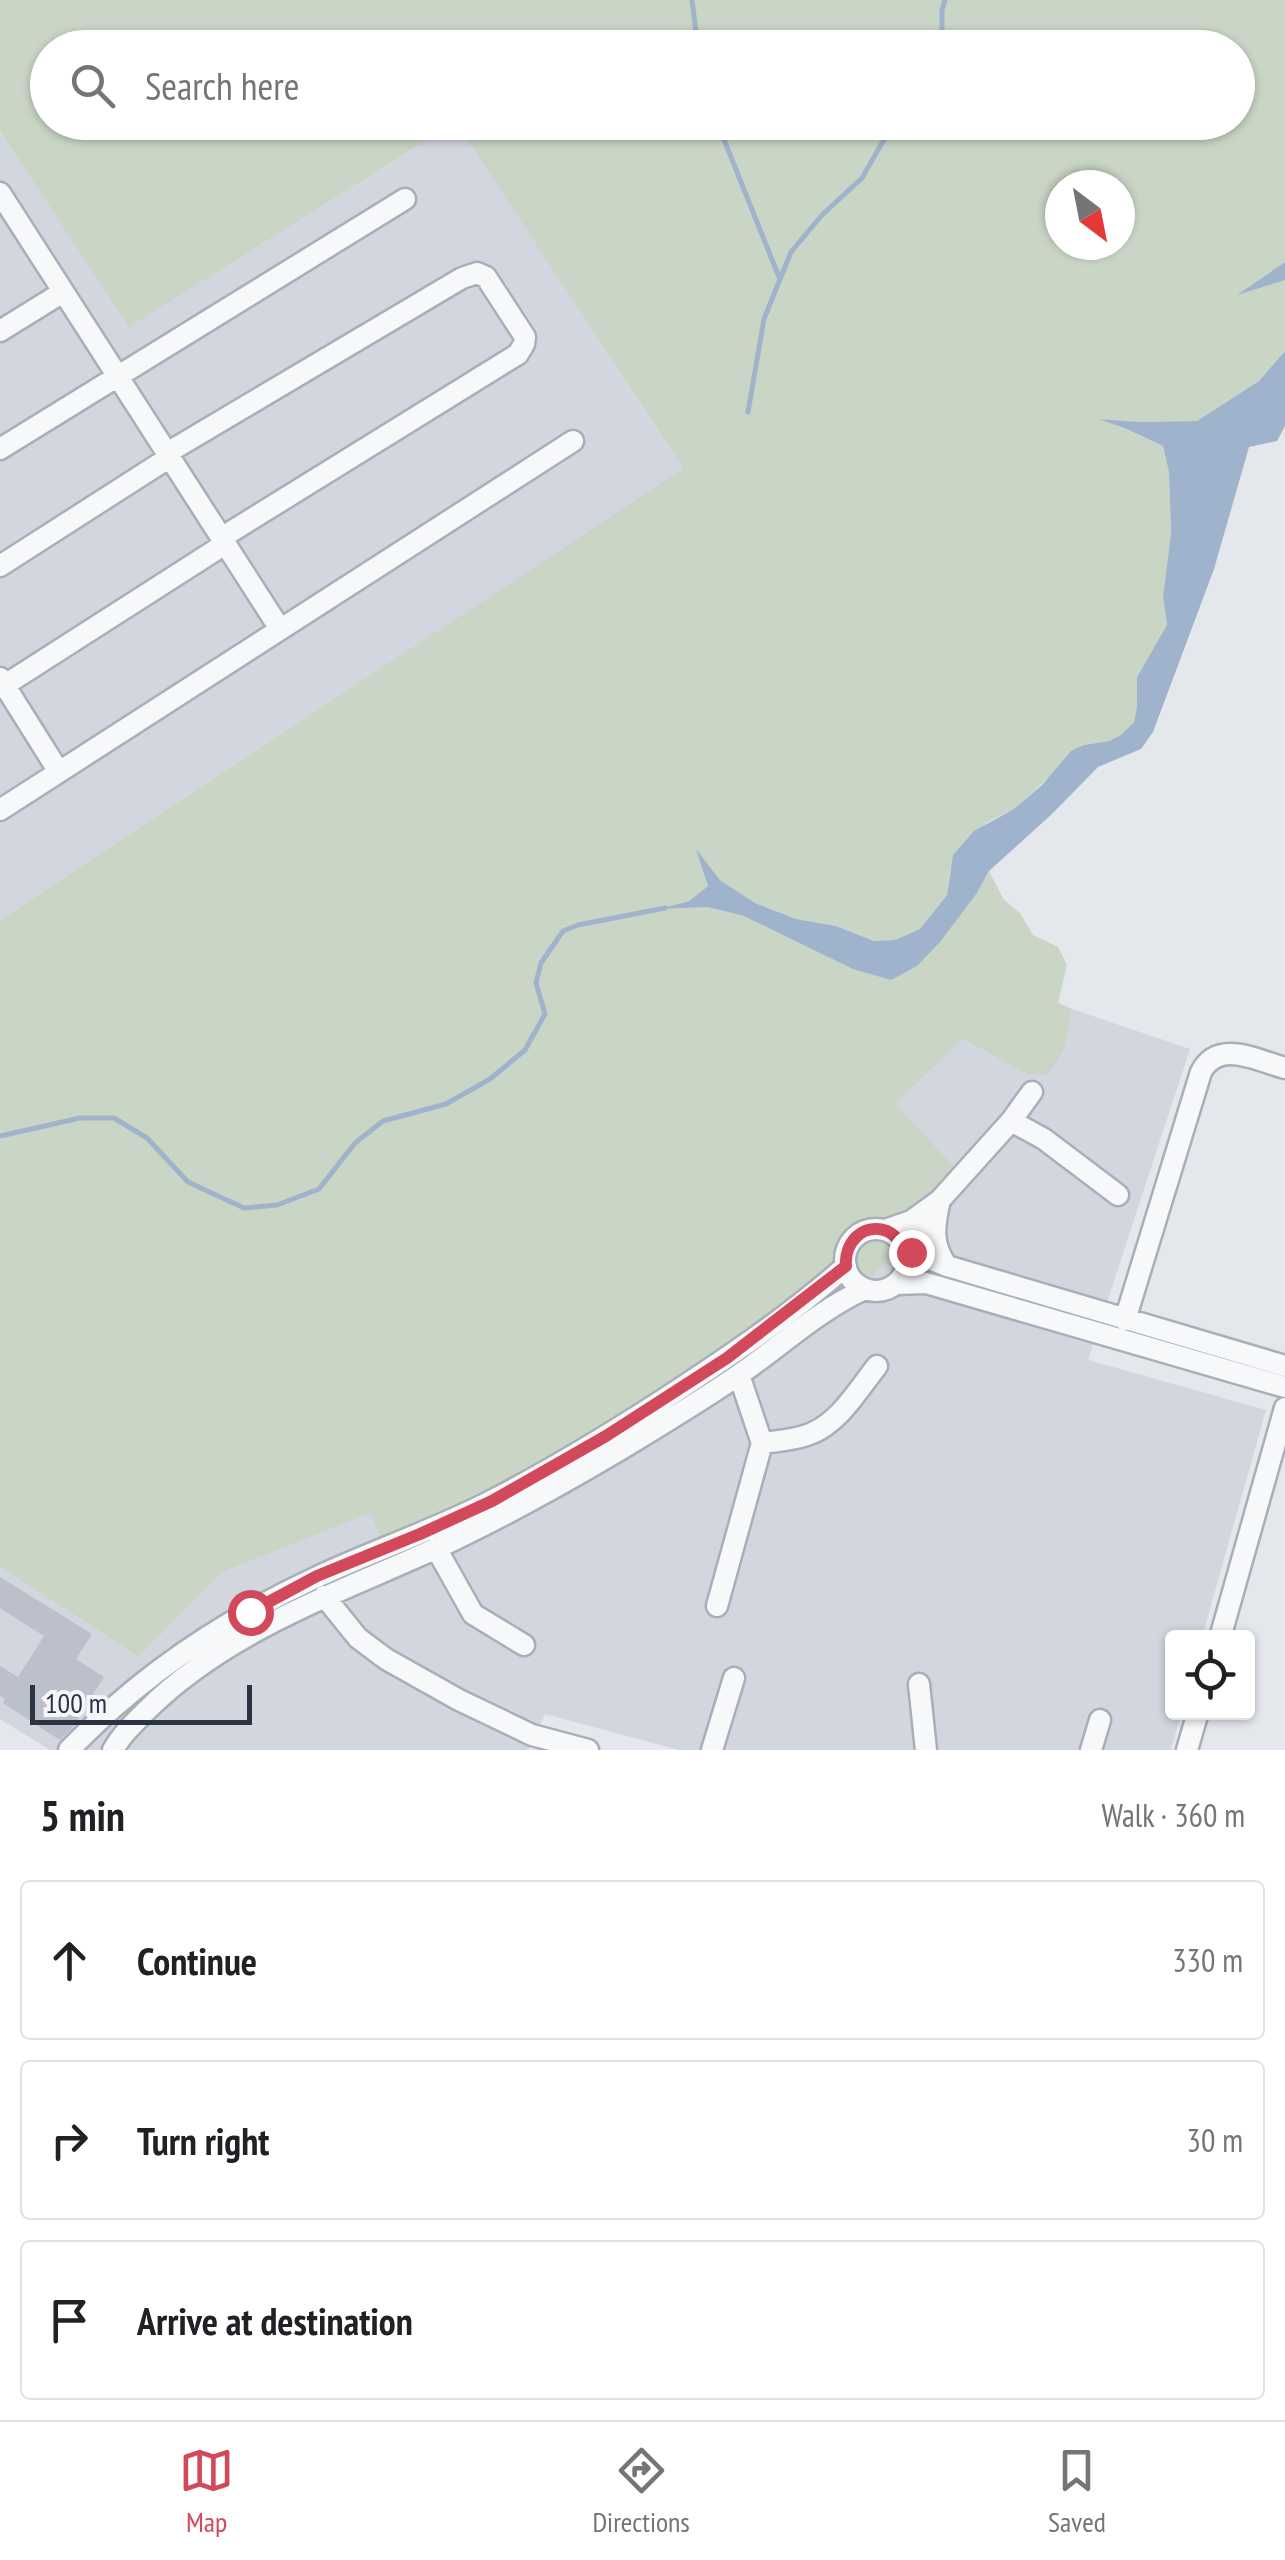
<!DOCTYPE html>
<meta charset="utf-8">
<style>
:root{--surface:#fff;--page:#f6f6f6;--text:#202124;--muted:#757577;--line:#e0e0e0;--accent:#d1495b}
body{margin:0;font-family:"PT Sans Narrow",sans-serif;background:var(--page);color:var(--text)}
.controls{position:absolute;right:30px;bottom:30px;display:grid;overflow:hidden;border-radius:10px;box-shadow:0 2px 8px #0004}
.controls button{width:90px;height:90px;display:grid;place-items:center;padding:0;border:0;border-bottom:2px solid var(--line);background:var(--surface);color:var(--text);font:50px sans-serif}
.compass{position:absolute;left:1045px;top:170px;width:90px;height:90px;border-radius:50%;background:var(--surface);box-shadow:0 2px 8px #0004;rotate:148deg}
.scale{position:absolute;left:30px;bottom:25px;width:222px;box-sizing:border-box;padding-left:10px;border:5px solid #2b3445;border-top:0;font-size:28px;line-height:35px;white-space:nowrap;color:#2b3445;-webkit-text-stroke:8px #f4f6f9;paint-order:stroke}
.stop{position:absolute;width:30px;height:30px;margin:-22px;border:8px solid #d1495b;border-radius:50%;background:#fff}
.stop.end{background:#d1495b;border-color:#fff;box-shadow:0 2px 10px #0008}
.list{margin:0;padding:0;list-style:none}
h2{display:flex;justify-content:space-between;align-items:center;height:130px;margin:0;padding:0 40px;font-size:42px}
h2 small{font-size:32px;font-weight:400;color:var(--muted)}
.list li{display:grid;grid-template-columns:65px 1fr auto;gap:30px;align-items:center;box-sizing:border-box;height:160px;margin:0 20px 20px;padding:0 20px;border:2px solid var(--line);border-radius:10px}
.list b{display:block;font-size:38px;white-space:nowrap}
.list em{font-size:32px;font-style:normal;color:var(--muted)}
.icon{flex:none;width:55px;height:55px;fill:none;stroke:currentColor;stroke-width:2;stroke-linecap:round;stroke-linejoin:round}
.map{position:relative;flex:none;width:1285px;height:1750px;overflow:hidden}
.search{position:absolute;background:var(--surface);box-shadow:0 2px 8px #0004;left:30px;right:30px;top:30px;height:110px;display:flex;align-items:center;gap:25px;box-sizing:border-box;padding:0 35px;border-radius:55px;color:var(--muted);font-size:38px}
.sheet{height:670px;background:var(--surface)}
nav{display:flex;justify-content:space-around;align-items:center;box-sizing:border-box;height:140px;border-top:2px solid var(--line);background:var(--surface);font-size:28px;color:var(--muted)}
nav a{display:grid;justify-items:center;gap:5px}
nav .on{color:var(--accent)}
.map>svg:first-child{display:block}
.built{fill:#d2d6de}
.green{fill:#c9d6c5;fill-rule:evenodd}
.water{fill:#9fb4cc}
.lines{fill:none;stroke-linecap:round;stroke-linejoin:round}
.stream{stroke:#9fb4cc;stroke-width:5}
.building{fill:#bbc0ca}
.minor-casing{stroke:#a9aeb7;stroke-width:25}
.minor{stroke:#f7f8fa;stroke-width:20}
.route{stroke:#d1495b;stroke-width:12}
</style>
<div class="map">
<svg width="1285" height="1750" viewBox="0 0 1285 1750">
<rect width="100%" height="100%" fill="#e4e7ec"/>
<!-- built -->
<path class="built" d="M456,123l229,345 -685,452v-789l129,195z
M1072,1009l118,40 -102,311 178,50 -64,227 -30,1v74l9,1 -10,37h-492l-134,-36 -17,36h-478l-50,-31v-152l139,90 84,-85 147,-60 24,54 568,-527 65,35 38,-26z"/>
<!-- green -->
<path class="green" d="M0,0h1285v262l-43,30 43,-12v71l-26,30 -62,40 -58,1 -34,-2 58,26 6,25 2,62 -8,64 4,29 -30,51v29l-3,16 -13,13 -12,6 -25,4 -70,64 -28,14 -36,47 -3,25 -27,34 -25,11 -21,1 -38,-15 -40,-7 -41,-16 -35,-23 -22,-28 10,34 -19,15 -23,7 41,-1 37,9 147,64 86,-87 12,-22 15,29 16,13 13,22 25,12 9,18 -9,38 14,6 -7,39 -17,27 -21,-1 -65,-35 -67,65 63,67 -65,85 -41,38 -147,103 -311,169 -24,-53 -147,59 -84,85 -139,-90v-647l684,-452 -228,-345 782,-1v-74h-1190v74l407,1 -326,204 -129,-196zM1060,185h60v60h-60z"/>
<!-- water -->
<path class="water" d="M1285,262v18l-48,15z
M1285,351v75l-8,15 -28,6 -35,122 -61,163 -12,17 -43,18 -46,47 -63,57 -12,22 -37,49 -23,24 -26,14 -38,-11 -109,-53 -37,-9 -48,2 30,-8 19,-15 -12,-37 24,31 35,23 41,16 40,7 38,15 21,-1 25,-11 27,-34 6,-40 21,-24 40,-22 28,-24 29,-34 13,-6 25,-4 12,-6 13,-13 3,-16v-29l30,-52 -4,-28 8,-64 -2,-61 -6,-26 -39,-18 -25,-9 40,3 58,-1 62,-40z"/>
<g class="lines">
<!-- stream -->
<path class="stream" d="M692,0l6,48
M927,48l15,-15v-23l3,-10
M717,122l62,155
M748,412l16,-93 27,-67 31,-37 40,-37 32,-56
M0,1136l80,-18h34l33,20 41,44 56,26 33,-3 42,-16 36,-46 28,-22 63,-17 44,-25 35,-29 20,-36 -9,-31 5,-20 22,-32 15,-6 87,-17"/>
</g>
<!-- building -->
<path class="building" d="M0,1577l92,57 -16,25 28,18 -32,51 -12,12 -57,-37 2,-4 -5,-3v-30l18,11 26,-41 -44,-28z"/>
<g class="lines">
<defs>
<path id="minor" d="M0,193l280,436
M0,331l63,-39
M0,449l405,-250
M167,453l295,-175 15,-5 9,4 39,60 -1,7 -6,10 -297,184
M0,566l170,-109
M0,678l59,94
M0,688l225,-144
M0,810l573,-369
M1011,1121l33,18 74,56
M845 1260a31 31 0 1 1 62 0a31 31 0 1 1-62 0Z
M885,1230l26,-9 29,-21c-6,26 -9,44 7,66
M905,1249l42,17 338,100
M911,1252l29,-52 71,-79 21,-29
M896,1284l30,-1 359,104
M1125,1320l76,-248c17,-33 55,-12 84,-4
M762,1443c15,-2 33,-3 48,-9 29,-11 48,-44 67,-68
M436,1548l37,66 51,31
M324,1596l34,42 28,21 73,41 73,35 56,15
M717,1606l45,-163 -23,-68
M1220,1638l65,-230
M919,1684l7,66
M69,1750c71,-74 155,-130 248,-173 57,-27 118,-47 174,-76 56,-29 111,-62 164,-96 66,-43 132,-87 191,-139
M113,1750c9,-16 21,-27 34,-40 81,-80 189,-116 290,-162 62,-29 122,-62 181,-97 41,-25 83,-50 122,-77 42,-29 79,-64 125,-85
M712,1750l22,-72
M1091,1750l9,-30
M1187,1750l11,-38"/>
</defs>
<!-- minor casing -->
<use href="#minor" class="minor-casing"/>
<!-- minor -->
<use href="#minor" class="minor"/>
</g>
<g class="lines">
<!-- route -->
<path class="route" d="M250,1612l67,-36 103,-42 72,-33 114,-65 121,-78 119,-92c-2,-22 16,-44 41,-35 11,5 15,15 24,21"/>
</g>
</svg>
<div class="controls">
<button><svg class="icon" aria-label="locate" viewBox="0 0 24 24"><circle cx="12" cy="12" r="6"/><path d="M12 2v4M12 18v4M2 12h4M18 12h4"/></svg></button>
</div>
<svg class="compass" viewBox="-18 -18 36 36"><path d="M0-13l5 13h-10z" fill="#e53935"/><path d="M0 13l5-13h-10z" fill="#757577"/></svg>
<div class="scale">100 m</div>
<div class="stop" style="left:250px;top:1612px"></div>
<div class="stop end" style="left:911px;top:1252px"></div>
<div class="search"><svg class="icon" aria-label="search" viewBox="0 0 24 24"><circle cx="10" cy="10" r="6"/><path d="M15 15l6 6"/></svg>Search here</div>
</div>
<section class="sheet">
<h2>5 min<small>Walk · 360 m</small></h2>
<ul class="list">
<li><svg class="icon" aria-label="ahead" viewBox="0 0 24 24"><path d="M12 20V5M6 11l6-6 6 6"/></svg><div><b>Continue</b></div><em>330 m</em></li>
<li><svg class="icon" aria-label="right" viewBox="0 0 24 24"><path d="M7 20v-9h11M14 6l5 5-5 5"/></svg><div><b>Turn right</b></div><em>30 m</em></li>
<li><svg class="icon" aria-label="arrive" viewBox="0 0 24 24"><path d="M6 21V4h12l-3 4 3 4H6"/></svg><div><b>Arrive at destination</b></div></li>
</ul>
</section>
<nav>
<a class="on"><svg class="icon" aria-label="map" viewBox="0 0 24 24"><path d="M3 6l6-2 6 2 6-2v14l-6 2-6-2-6 2zM9 4v14M15 6v14"/></svg>Map</a>
<a><svg class="icon" aria-label="directions" viewBox="0 0 24 24"><path d="M12 3l9 9-9 9-9-9zM9 14v-3h6M13 9l2 2-2 2"/></svg>Directions</a>
<a><svg class="icon" aria-label="saved" viewBox="0 0 24 24"><path d="M7 4h10v16l-5-4-5 4z"/></svg>Saved</a>
</nav>
